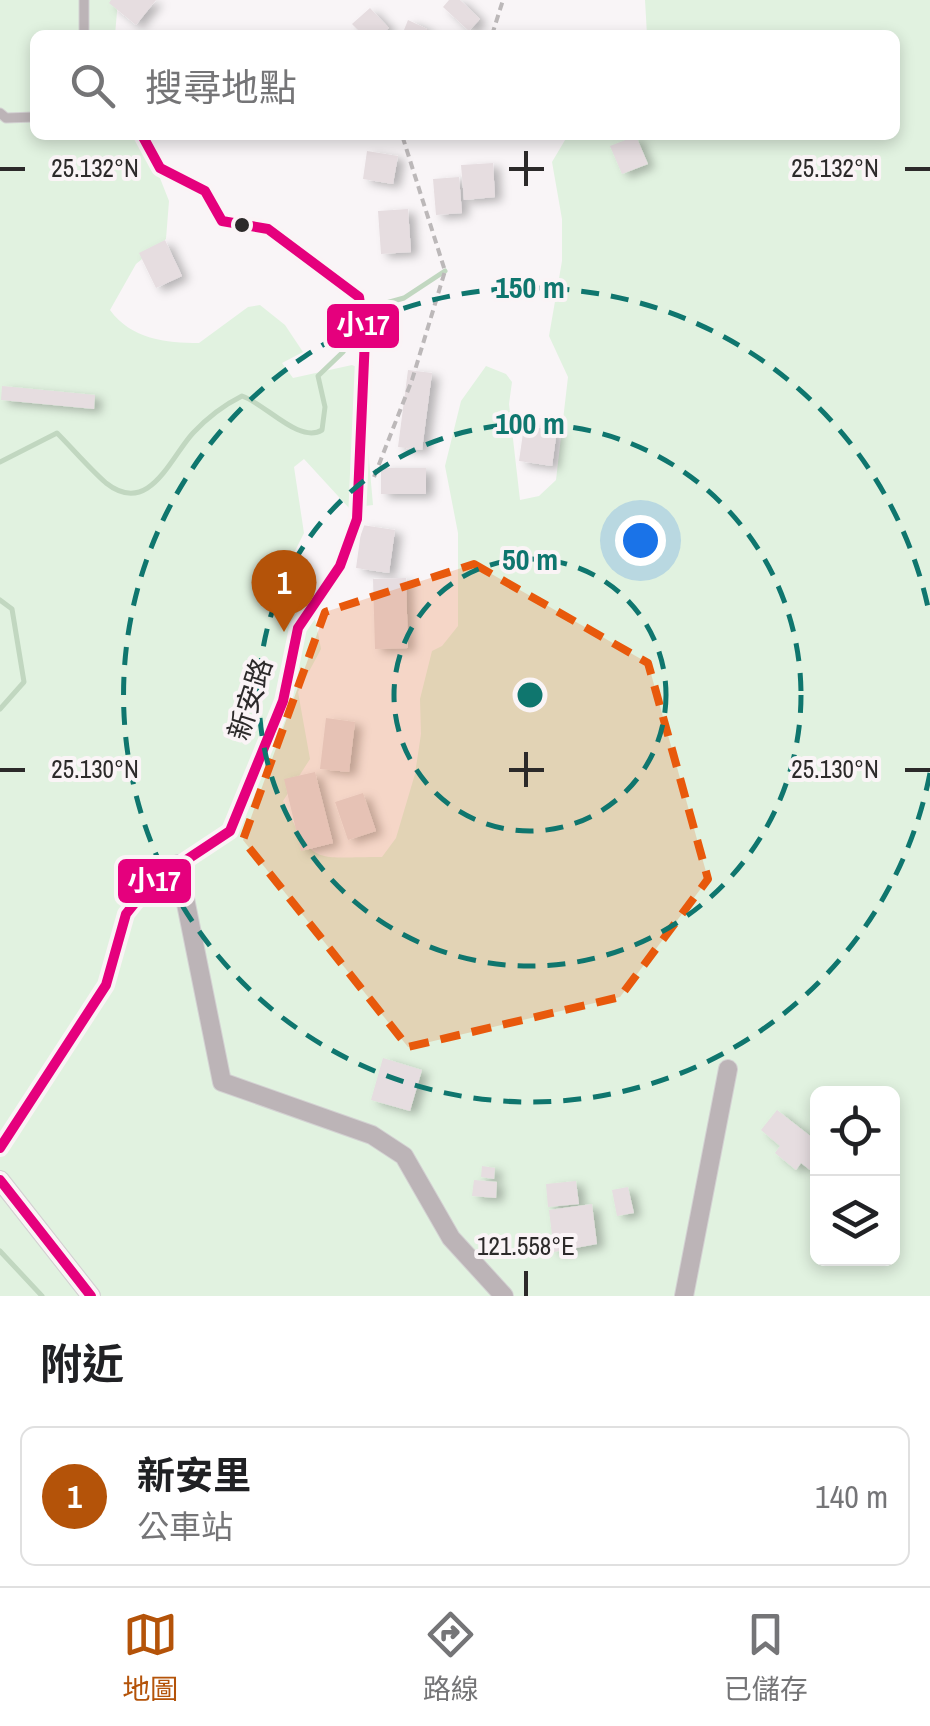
<!DOCTYPE html>
<html lang="zh-TW">
<meta charset="utf-8">
<style>
:root{--surface:#fff;--page:#f2f2f2;--text:#202124;--muted:#757577;--line:#e0e0e0;--accent:#b45309}
body{margin:0;font-family:"Archivo Narrow","Noto Sans TC",sans-serif;background:var(--page);color:var(--text)}
.controls{position:absolute;right:30px;bottom:30px;display:grid;overflow:hidden;border-radius:15px;box-shadow:0 5px 15px #0003}
.controls button{width:90px;height:90px;display:grid;place-items:center;padding:0;border:0;border-bottom:2px solid var(--line);background:var(--surface);color:var(--text);font:50px sans-serif}
.you{position:absolute;left:640px;top:540px;width:35px;height:35px;margin:-25px;border:8px solid #fff;border-radius:50%;background:#1a73e8;box-shadow:0 0 0 15px #1a73e833}
.badge{display:grid;place-items:center;width:65px;height:65px;border-radius:50%;background:var(--accent);color:#fff;font-size:32px;font-weight:700}
.pin{position:absolute;translate:-50% -82px;filter:drop-shadow(0 2px 5px #0008)}
.pin::after{content:'';position:absolute;top:52px;width:35px;height:30px;background:inherit;clip-path:polygon(0 0,100% 0,50% 100%)}
.list{margin:0;padding:0;list-style:none}
h2{display:flex;justify-content:space-between;align-items:center;height:130px;margin:0;padding:0 40px;font-size:42px}
h2 small{font-size:32px;font-weight:400;color:var(--muted)}
.list li{display:grid;grid-template-columns:65px 1fr auto;gap:30px;align-items:center;box-sizing:border-box;height:140px;margin:0 20px 20px;padding:0 20px;border:2px solid var(--line);border-radius:15px}
.list b{display:block;font-size:38px;white-space:nowrap}
.list p{margin:0;font-size:32px;white-space:nowrap;color:var(--muted)}
.list em{font-size:32px;font-style:normal;color:var(--muted)}
.icon{flex:none;width:55px;height:55px;fill:none;stroke:currentColor;stroke-width:2;stroke-linecap:round;stroke-linejoin:round}
.map{position:relative;flex:none;width:930px;height:1296px;overflow:hidden}
.search{position:absolute;background:var(--surface);box-shadow:0 5px 15px #0003;left:30px;right:30px;top:30px;height:110px;display:flex;align-items:center;gap:25px;box-sizing:border-box;padding:0 35px;border-radius:15px;color:var(--muted);font-size:38px}
.sheet{height:290px;background:var(--surface)}
nav{display:flex;justify-content:space-around;align-items:center;box-sizing:border-box;height:140px;border-top:2px solid var(--line);background:var(--surface);font-size:28px;color:var(--muted)}
nav a{display:grid;justify-items:center;gap:5px}
nav .on{color:var(--accent)}
.map>svg:first-child{display:block}
.green{fill:#e1f2e0;fill-rule:evenodd}
.lines{fill:none;stroke-linecap:round;stroke-linejoin:round}
.stream{stroke:#c1d7c0;stroke-width:5}
.building{fill:#e6dde0;filter:url(#shadow)}
.service-casing{stroke:#d3d1d2;stroke-width:11}
.minor-casing{stroke:#d3d1d2;stroke-width:20}
.path{stroke:#bcb8b9;stroke-width:4;stroke-dasharray:8 5;stroke-linecap:butt}
.service{stroke:#bcb4b7;stroke-width:9}
.minor{stroke:#bcb4b7;stroke-width:18}
.bus-1-casing{stroke:#faf4f6;stroke-width:18}
.bus-1{stroke:#e5007d;stroke-width:10}
.marked{fill:#e8590c;fill-opacity:0.2;stroke:#e8590c;stroke-width:8;stroke-dasharray:20 12;stroke-linejoin:round}
.ticks{fill:none;stroke:#2c2a2a;stroke-width:4}
.ring{fill:none;stroke:#0f766e;stroke-width:5;stroke-dasharray:18 12}
.bus-dot{fill:#2c2a2a;stroke:#faf4f6;stroke-width:4}
.labels{text-anchor:middle;stroke-width:8;stroke-linejoin:round;paint-order:stroke}
.street-label{font-size:28px;fill:#2c2a2a;stroke:#faf4f6}
.ticks-label{font-size:25px;text-anchor:middle;fill:#2c2a2a;stroke:#faf4f6;stroke-width:8;stroke-linejoin:round;paint-order:stroke}
.centre{fill:#0f766e;stroke:#faf4f6;stroke-width:5}
.ring-label{font-size:30px;text-anchor:middle;font-weight:bold;fill:#0f766e;stroke:#faf4f6;stroke-width:8;stroke-linejoin:round;paint-order:stroke}
.line-badge{stroke:#faf4f6;stroke-width:4}
.badge-label{font-size:28px;text-anchor:middle;font-weight:bold;fill:#fff}
</style>
<div class="map">
<svg width="930" height="1296" viewBox="0 0 930 1296">
<defs>
<filter id="shadow"><feDropShadow dx="7" dy="4" stdDeviation="5" flood-color="#0004"/></filter>
</defs>
<rect width="100%" height="100%" fill="#f9f5f7"/>
<!-- green -->
<path class="green" d="M0,0h118l-3,35h-80v100h108l26,66 -3,38 -30,25 -26,46c21,29 56,33 89,33l49,-36 12,-2 25,20 18,27 -21,11 11,15 59,-13 9,4 12,136 -24,3 -45,-49 -10,8 10,66 -16,32 28,57 5,27 -23,43 12,67 -27,42c31,66 29,56 99,56l14,-19 19,-64 6,-40 -1,-35 12,-48 10,-5 16,-20v-93l-13,-67 16,-65 25,-35 20,8 6,8 -3,22 11,96 19,-4 17,-16 12,-103 -19,-41 13,-75v-42l-10,-57 16,-27h327v-100h-248l-2,-35h285v1296h-930zM818,1094h74v164h-74z"/>
<g class="lines">
<!-- stream -->
<path class="stream" d="M386,303l18,-5 41,-27
M0,462l57,-29c16,16 32,35 49,50 43,34 64,-25 87,-50 14,-15 31,-28 49,-37 24,8 57,48 80,34l3,-23 -7,-31 25,-24 18,-29
M0,600l12,9 12,73 -24,27
M0,1251l42,45"/>
</g>
<!-- building -->
<path class="building" d="M111,0h45l-20,25 -27,-22z
M449,0h11l20,19 -11,12 -26,-24z
M370,8l19,20 -8,7h-18l-11,-11z
M408,20l19,9 -3,6h-22z
M636,136l12,28 -26,10 -12,-28z
M367,151l31,5 -5,28 -30,-5z
M493,163l2,34 -31,3 -3,-35z
M459,177l3,36 -26,2 -3,-36z
M408,209l3,43 -30,2 -3,-43z
M165,240l17,36 -26,12 -17,-35z
M408,370l24,3 -10,77 -24,-3z
M2,386l93,9 -1,14 -93,-9z
M524,426l33,4 -5,36 -33,-5z
M381,468h45v26h-45z
M362,525l33,5 -6,43 -33,-5z
M406,578l2,70 -33,1 -2,-70z
M326,718l29,4 -6,50 -29,-3z
M315,772l18,71 -32,8 -17,-72z
M363,793l13,38 -28,9 -13,-38z
M383,1058l39,12 -12,41 -39,-11z
M777,1110l41,32 -3,32 -14,-11 -5,7 -21,-17 5,-7 -19,-16z
M482,1166l13,2 -1,11 -13,-2z
M474,1180l23,2 -1,16 -24,-2z
M576,1181l3,23 -31,3 -2,-23z
M628,1187l6,26 -17,3 -5,-26z
M592,1204l5,40 -43,8 -5,-42z"/>
<g class="lines">
<defs>
<path id="service" d="M84,0v35
M0,113l6,5 29,-1
M0,1148l106,-163 20,-71 24,-30 80,-53 53,-130 15,-73 42,-62 17,-47 8,-181 -6,-41 -91,-68 -46,-8 -17,-30 -45,-23 -18,-33"/>
<path id="minor" d="M178,864l44,218 150,53 32,21 47,82 53,58
M0,1180l91,116
M684,1296l44,-227"/>
</defs>
<!-- service casing -->
<use href="#service" class="service-casing"/>
<!-- minor casing -->
<use href="#minor" class="minor-casing"/>
<!-- path -->
<path class="path" d="M492,35l11,-35
M374,477l38,-97 33,-109 -43,-136"/>
<!-- service -->
<use href="#service" class="service"/>
<!-- minor -->
<use href="#minor" class="minor"/>
<defs>
<path id="bus-1" d="M0,1148l106,-163 20,-71 24,-30 80,-53 53,-130 15,-73 42,-62 17,-47 8,-181 -6,-41 -91,-68 -46,-8 -17,-30 -45,-23 -18,-33
M0,1180l91,116"/>
</defs>
<!-- bus-1 casing -->
<use href="#bus-1" class="bus-1-casing"/>
<!-- bus-1 -->
<use href="#bus-1" class="bus-1"/>
</g>
<!-- marked area -->
<path class="marked" d="M474,564l174,99 60,216 -88,118 -212,50 -165,-207 82,-228z"/>
<!-- ticks -->
<path class="ticks" d="M526,151v35M0,169h25M509,169h35M905,169h25M526,752v35M0,770h25M509,770h35M905,770h25M526,1271v25"/>
<!-- distance rings -->
<g class="ring">
<circle cx="530" cy="695" r="136"/>
<circle cx="530" cy="695" r="271"/>
<path d="M930 773A407 407 0 1 1 930 617"/>
</g>
<!-- markers -->
<circle class="bus-dot" cx="242" cy="225" r="9"/>
<g class="labels">
<!-- street labels -->
<g class="street-label">
<text transform="translate(250 699) rotate(-72)" y="10">新安路</text>
</g>
</g>
<g class="ticks-label">
<text x="95" y="177">25.132°N</text>
<text x="835" y="177">25.132°N</text>
<text x="95" y="778">25.130°N</text>
<text x="835" y="778">25.130°N</text>
<text x="526" y="1255">121.558°E</text>
</g>
<circle cx="530" cy="695" r="15" class="centre"/>
<g class="ring-label">
<text x="530" y="298">150 m</text>
<text x="530" y="434">100 m</text>
<text x="530" y="570">50 m</text>
</g>
<g class="line-badge">
<rect x="325" y="302" width="76" height="48" rx="10" fill="#e5007d"/>
<rect x="116" y="857" width="77" height="48" rx="10" fill="#e5007d"/>
</g>
<g class="badge-label">
<text x="363" y="335">小17</text>
<text x="154" y="891">小17</text>
</g>
</svg>
<div class="controls">
<button><svg class="icon" aria-label="locate" viewBox="0 0 24 24"><circle cx="12" cy="12" r="6"/><path d="M12 2v4M12 18v4M2 12h4M18 12h4"/></svg></button>
<button><svg class="icon" aria-label="layers" viewBox="0 0 24 24"><path d="M12 4l9 5-9 5-9-5zM3 14l9 5 9-5"/></svg></button>
</div>
<div class="you"></div>
<div class="pin badge" style="left:284px;top:632px">1</div>
<div class="search"><svg class="icon" aria-label="search" viewBox="0 0 24 24"><circle cx="10" cy="10" r="6"/><path d="M15 15l6 6"/></svg>搜尋地點</div>
</div>
<section class="sheet">
<h2>附近<small></small></h2>
<ul class="list">
<li><span class="badge">1</span><div><b>新安里</b><p>公車站</p></div><em>140 m</em></li>
</ul>
</section>
<nav>
<a class="on"><svg class="icon" aria-label="map" viewBox="0 0 24 24"><path d="M3 6l6-2 6 2 6-2v14l-6 2-6-2-6 2zM9 4v14M15 6v14"/></svg>地圖</a>
<a><svg class="icon" aria-label="directions" viewBox="0 0 24 24"><path d="M12 3l9 9-9 9-9-9zM9 14v-3h6M13 9l2 2-2 2"/></svg>路線</a>
<a><svg class="icon" aria-label="saved" viewBox="0 0 24 24"><path d="M7 4h10v16l-5-4-5 4z"/></svg>已儲存</a>
</nav>
